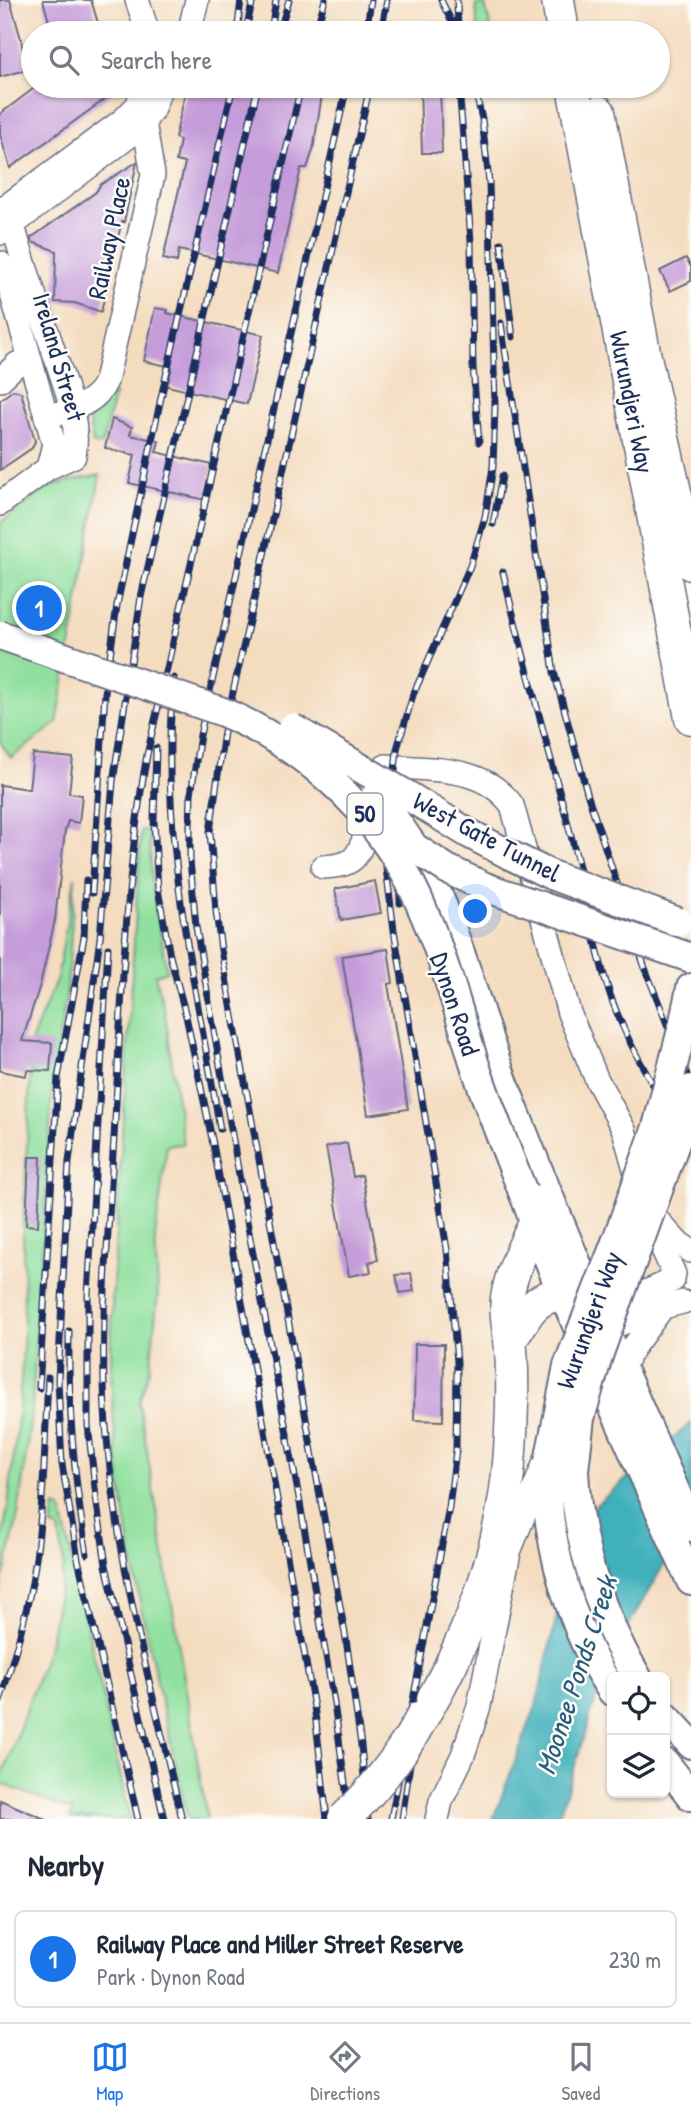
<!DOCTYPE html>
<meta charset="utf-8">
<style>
:root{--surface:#fff;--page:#f6f6f7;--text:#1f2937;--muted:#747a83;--line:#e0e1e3;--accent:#1a73e8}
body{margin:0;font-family:"Patrick Hand",sans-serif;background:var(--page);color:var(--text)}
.controls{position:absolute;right:21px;bottom:21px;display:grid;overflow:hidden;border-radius:10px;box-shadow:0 2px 5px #0004}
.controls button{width:63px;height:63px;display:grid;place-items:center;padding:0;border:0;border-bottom:2px solid var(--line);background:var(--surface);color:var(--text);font:35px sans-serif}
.you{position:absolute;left:476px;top:912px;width:24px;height:24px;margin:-18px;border:5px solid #fff;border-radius:50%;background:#1a73e8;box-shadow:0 0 0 10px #1a73e833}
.badge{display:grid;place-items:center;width:46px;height:46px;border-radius:50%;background:var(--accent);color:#fff;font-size:23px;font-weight:700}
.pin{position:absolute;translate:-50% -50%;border:4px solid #fff;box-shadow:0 2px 7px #0006}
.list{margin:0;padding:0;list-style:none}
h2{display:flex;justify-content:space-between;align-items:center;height:91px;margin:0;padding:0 28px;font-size:30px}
h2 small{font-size:23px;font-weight:400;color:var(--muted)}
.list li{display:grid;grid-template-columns:46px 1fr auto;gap:21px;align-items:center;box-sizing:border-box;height:98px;margin:0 14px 14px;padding:0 14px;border:2px solid var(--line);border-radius:10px}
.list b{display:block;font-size:26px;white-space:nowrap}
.list p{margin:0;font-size:23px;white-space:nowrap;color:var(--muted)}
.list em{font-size:23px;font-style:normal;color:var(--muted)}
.icon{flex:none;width:38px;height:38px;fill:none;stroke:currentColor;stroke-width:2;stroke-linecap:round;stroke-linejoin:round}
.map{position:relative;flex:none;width:691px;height:1819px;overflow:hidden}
.search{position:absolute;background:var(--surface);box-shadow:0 2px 5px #0004;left:21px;right:21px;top:21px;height:77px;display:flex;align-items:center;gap:18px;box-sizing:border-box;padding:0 24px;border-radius:38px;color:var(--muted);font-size:26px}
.sheet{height:203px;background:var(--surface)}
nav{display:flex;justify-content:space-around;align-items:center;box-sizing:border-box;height:98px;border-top:2px solid var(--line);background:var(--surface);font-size:19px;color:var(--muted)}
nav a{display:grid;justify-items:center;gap:4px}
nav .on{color:var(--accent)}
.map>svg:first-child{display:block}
.green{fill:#91e09f;stroke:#56887e;stroke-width:2}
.water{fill:#40b0bb;stroke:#2e708c;stroke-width:2}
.building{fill:#c49cd9}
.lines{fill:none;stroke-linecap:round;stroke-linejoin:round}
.minor-casing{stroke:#676c80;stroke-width:26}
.major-casing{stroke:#676c80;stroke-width:32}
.highway-casing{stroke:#676c80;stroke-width:35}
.minor{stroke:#fff;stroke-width:23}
.major{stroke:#fff;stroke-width:28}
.highway{stroke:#fff;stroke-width:32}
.rail-casing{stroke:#1b2f5e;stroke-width:7}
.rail{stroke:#fdfcf7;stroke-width:4.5;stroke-dasharray:13;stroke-linecap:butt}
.major-bridge-casing{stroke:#676c80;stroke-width:32;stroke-linecap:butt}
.highway-bridge-casing{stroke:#676c80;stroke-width:35;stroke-linecap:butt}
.major-bridge{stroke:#fff;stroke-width:28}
.highway-bridge{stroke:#fff;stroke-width:32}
.labels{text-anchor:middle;stroke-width:5;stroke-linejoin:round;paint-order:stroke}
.shield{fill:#fdfcf7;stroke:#5f6c8c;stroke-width:2}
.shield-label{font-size:24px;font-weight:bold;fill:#1b2f5e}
.street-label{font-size:26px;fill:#1b2f5e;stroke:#fdfcf7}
.water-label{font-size:28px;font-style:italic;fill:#285c7f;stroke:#fdfcf7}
</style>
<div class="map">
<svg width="691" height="1819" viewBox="0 0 691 1819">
<rect width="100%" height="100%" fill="#fdfcf7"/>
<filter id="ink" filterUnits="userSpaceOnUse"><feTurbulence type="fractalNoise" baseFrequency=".0143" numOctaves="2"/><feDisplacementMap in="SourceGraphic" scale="14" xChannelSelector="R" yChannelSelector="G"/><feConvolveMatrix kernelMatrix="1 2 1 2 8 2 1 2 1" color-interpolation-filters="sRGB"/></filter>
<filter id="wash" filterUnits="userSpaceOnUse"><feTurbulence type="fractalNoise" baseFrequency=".00686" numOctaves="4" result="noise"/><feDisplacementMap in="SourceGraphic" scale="28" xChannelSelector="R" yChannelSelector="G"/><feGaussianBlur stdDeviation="1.57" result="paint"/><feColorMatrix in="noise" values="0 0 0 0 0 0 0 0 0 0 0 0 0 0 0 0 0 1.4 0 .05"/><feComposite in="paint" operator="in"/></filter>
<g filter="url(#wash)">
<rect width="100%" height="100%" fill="#f4dcbf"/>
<!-- green -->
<path class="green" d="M476,5h9l7,28h-11l-4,-9z
M115,394l-13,51 -9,-1 -5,-30 7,-8z
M100,475l-43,248 -46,35 -11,-16v-219l48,-35 10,-4z
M141,830l8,1 3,52 15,88 -12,4 10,38 18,131 -16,1 -12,92 3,55 -8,77 -11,33 68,417h-19c-30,-133 -65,-272 -75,-408 -3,-43 -2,-85 0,-128z
M75,877l-8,113 -14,87 -21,331 -14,107 -18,77v-41l8,-45 11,-97 5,-78 -1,-105 9,-187 25,-61z
M55,1506l6,2 69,311h-60l3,-8 -73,-28 49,-138 15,-79 -5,-37 -7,-2z"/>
<!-- water -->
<path class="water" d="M691,1423v114l-29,31 -54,92 -50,159h-65l43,-113 31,-135 28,-65z"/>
<g id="blocks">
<!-- building -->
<path class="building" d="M0,0h10l11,39 5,31 -26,7z
M43,0h48l10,33h-49z
M37,86h86l-113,82 -10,-34v-20z
M187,86l46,3 1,-3h51l10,5 18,-1 9,5 -9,55 -6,18h-6l-23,105 -99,-23 -2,12 -14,-3 22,-96 -9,-2 4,-21 -5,-2z
M420,86h20l2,67h-20z
M137,162l-13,60 -2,-1 -8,33 -13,58 -26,-9 -20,-1 1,-51 -24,-9 -1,-4 65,-46 4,-7z
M686,258l5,9v14l-21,10 -10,-20z
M155,308l13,2 -1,3 96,22 -16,69 -80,-18 5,-19 -28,-6z
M13,390l8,2 14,49 -3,7 -32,22v-70z
M112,419l20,8 -2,8 29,6 -3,11 56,13 -6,35 -77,-17 6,-28 -30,-7z
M33,754l40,4 -4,35 13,2 -3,28 -11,-2 -3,10 -10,89 -15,65 -18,56 30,2 -2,28 -23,-1 -1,6 -26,-5v-286l29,4z
M375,881l6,32 -40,7 -6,-31z
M388,949l5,34 -5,1 20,125 -40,6 -26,-159z
M347,1143l6,34 9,-2 16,85 -9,2 2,10 -22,4 -23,-129z
M29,1157h12l-3,69 -12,-1z
M411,1273l3,18 -14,2 -4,-18z
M415,1344h29l-1,77 -29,-1z
M0,1800l45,19h-45z"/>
</g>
</g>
<g filter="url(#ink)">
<use href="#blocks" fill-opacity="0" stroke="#676c80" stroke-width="2"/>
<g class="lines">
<defs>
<path id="minor" d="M137,0l11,33
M189,33l8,-33
M0,211l123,-91 14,-14 8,-20
M2,233l135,-103 15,-19 9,-25
M0,263l7,14 47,167 -6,24
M0,380l17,-16 13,-5
M46,417c23,-7 50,-12 60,-36l47,-206 -9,-53
M0,504l48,-36 26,-12c6,-35 -9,-70 -20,-104 -14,-42 -30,-84 -41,-127
M377,772l9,-6c47,5 95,-2 126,39l57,208 28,67 27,50 24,86 26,58
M323,867c29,-2 34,-6 43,-34
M658,1221l19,21 14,9
M606,1299l31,-3 36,-16
M605,1330l58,-23 20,-5
M622,1369l10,-20 31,-42
M437,1819l4,-18 22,-46 16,-49 30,-154 36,-90"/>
<path id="major" d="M415,849c45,79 62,169 96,253 56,143 118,284 180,425
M683,1026l8,-38
M523,1192l33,86 135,303
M549,1462c0,20 -2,42 1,61 9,58 29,119 62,168
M574,1470c3,71 26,147 63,207
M665,1716l26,28
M665,1763l26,33"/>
<path id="highway" d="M558,0l5,33
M573,86l118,632
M599,112l46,245 46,207
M510,1339c7,-7 10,-14 16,-23 17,-27 39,-22 67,-18
M423,1716c48,-81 81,-171 87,-265 2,-34 4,-78 0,-111 -2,-15 -5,-27 -3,-42 4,-26 17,-52 28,-75"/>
</defs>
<!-- minor casing -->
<use href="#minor" class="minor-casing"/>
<!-- major casing -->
<use href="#major" class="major-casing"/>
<!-- highway casing -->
<use href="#highway" class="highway-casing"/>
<!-- minor -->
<use href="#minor" class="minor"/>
<!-- major -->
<use href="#major" class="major"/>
<!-- highway -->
<use href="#highway" class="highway"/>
<defs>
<path id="rail" d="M441,0l16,33
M457,0l1,30
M238,25l3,-25
M271,31l5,-31
M245,33l8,-33
M279,33l10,-33
M315,33l10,-33
M366,33l5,-33
M381,33l6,-33
M347,86l-147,649 -9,59 -1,33v33l6,67 54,311 50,265 34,200 16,116
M459,86l12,155 2,126 6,75
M501,243l12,94
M501,323l53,349 34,124 57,172 46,117
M493,524l9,-48
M503,572c22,95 49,189 73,283 13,48 19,98 36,145 19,52 48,98 79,144
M174,678c-17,152 21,302 46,451
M156,748l-2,73 4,68 12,67 16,60 27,128 33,180 69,389 12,106
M399,826l1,77
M92,893l13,-200 12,-88 45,-212 71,-307
M108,948l-20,348v129l8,72 10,68 58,254
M69,1331c-1,74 5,150 18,223
M39,1388l19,-310 26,-141 2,-57
M0,1701c14,-44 28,-90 35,-136 9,-62 10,-125 13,-188
M138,1819l-60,-260 -16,-95 -4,-84 11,-219 31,-223 13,-156 28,-185 117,-511
M182,1819c-29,-122 -62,-245 -74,-370 -11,-109 1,-220 7,-329 7,-122 10,-244 32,-365l154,-669
M368,1819l-7,-74 -15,-106 -125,-689 -5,-39 -6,-79 14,-100 146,-646
M391,1819l58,-312 7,-57 1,-88 -10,-113 -53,-319 -8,-62 11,-119 16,-54 57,-129 15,-49 8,-50 2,-62 -6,-223 -7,-63 -8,-33
M402,1819l10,-69"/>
</defs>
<!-- rail casing -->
<use href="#rail" class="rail-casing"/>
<!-- rail -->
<use href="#rail" class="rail"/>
<defs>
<path id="major-bridge" d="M0,635l223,77c92,40 165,110 202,203 20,47 34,98 49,147 14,44 32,87 49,130
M292,728l113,66 63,39 46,24 37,18 127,47
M375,797l20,23 20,29
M401,839l46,30 38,18 206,71
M549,1462l19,-96 50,-129 39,-110 26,-101
M574,1470l6,-52 19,-65 83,-229 9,-35"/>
<path id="highway-bridge" d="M344,1819c32,-31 58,-65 79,-103"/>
</defs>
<!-- major-bridge casing -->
<use href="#major-bridge" class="major-bridge-casing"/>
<!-- highway-bridge casing -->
<use href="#highway-bridge" class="highway-bridge-casing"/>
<!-- major-bridge -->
<use href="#major-bridge" class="major-bridge"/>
<!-- highway-bridge -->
<use href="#highway-bridge" class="highway-bridge"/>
</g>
</g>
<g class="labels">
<!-- shield labels -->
<rect class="shield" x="347.5" y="793.5" width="35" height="41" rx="5"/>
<g class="shield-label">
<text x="365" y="822">50</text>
</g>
<!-- street labels -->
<g class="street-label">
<text transform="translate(109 238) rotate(-78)" y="9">Railway Place</text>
<text transform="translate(59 357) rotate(74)" y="9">Ireland Street</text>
<text transform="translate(632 402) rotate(79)" y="9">Wurundjeri Way</text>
<text transform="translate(487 837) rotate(28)" y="9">West Gate Tunnel</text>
<text transform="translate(455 1004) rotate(72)" y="9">Dynon Road</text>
<text transform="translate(589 1320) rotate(-70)" y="9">Wurundjeri Way</text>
</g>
<!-- water labels -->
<g class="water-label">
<text transform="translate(576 1675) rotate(-72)" y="10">Moonee Ponds Creek</text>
</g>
</g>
</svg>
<div class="controls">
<button><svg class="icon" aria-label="locate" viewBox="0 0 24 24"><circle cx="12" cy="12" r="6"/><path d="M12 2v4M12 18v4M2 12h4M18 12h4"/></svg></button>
<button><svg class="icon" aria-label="layers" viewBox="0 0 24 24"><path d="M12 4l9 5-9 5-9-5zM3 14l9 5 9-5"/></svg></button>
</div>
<div class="you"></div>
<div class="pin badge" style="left:39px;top:608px">1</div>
<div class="search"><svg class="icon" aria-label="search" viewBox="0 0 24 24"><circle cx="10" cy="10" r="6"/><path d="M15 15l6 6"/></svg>Search here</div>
</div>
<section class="sheet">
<h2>Nearby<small></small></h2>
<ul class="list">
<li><span class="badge">1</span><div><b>Railway Place and Miller Street Reserve</b><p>Park · Dynon Road</p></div><em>230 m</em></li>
</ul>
</section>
<nav>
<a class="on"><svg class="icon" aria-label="map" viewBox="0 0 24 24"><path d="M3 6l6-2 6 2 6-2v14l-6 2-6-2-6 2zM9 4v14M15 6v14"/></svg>Map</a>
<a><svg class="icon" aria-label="directions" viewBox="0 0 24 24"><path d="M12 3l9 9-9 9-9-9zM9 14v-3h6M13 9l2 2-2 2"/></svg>Directions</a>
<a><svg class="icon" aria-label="saved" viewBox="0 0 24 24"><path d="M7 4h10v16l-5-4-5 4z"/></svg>Saved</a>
</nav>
